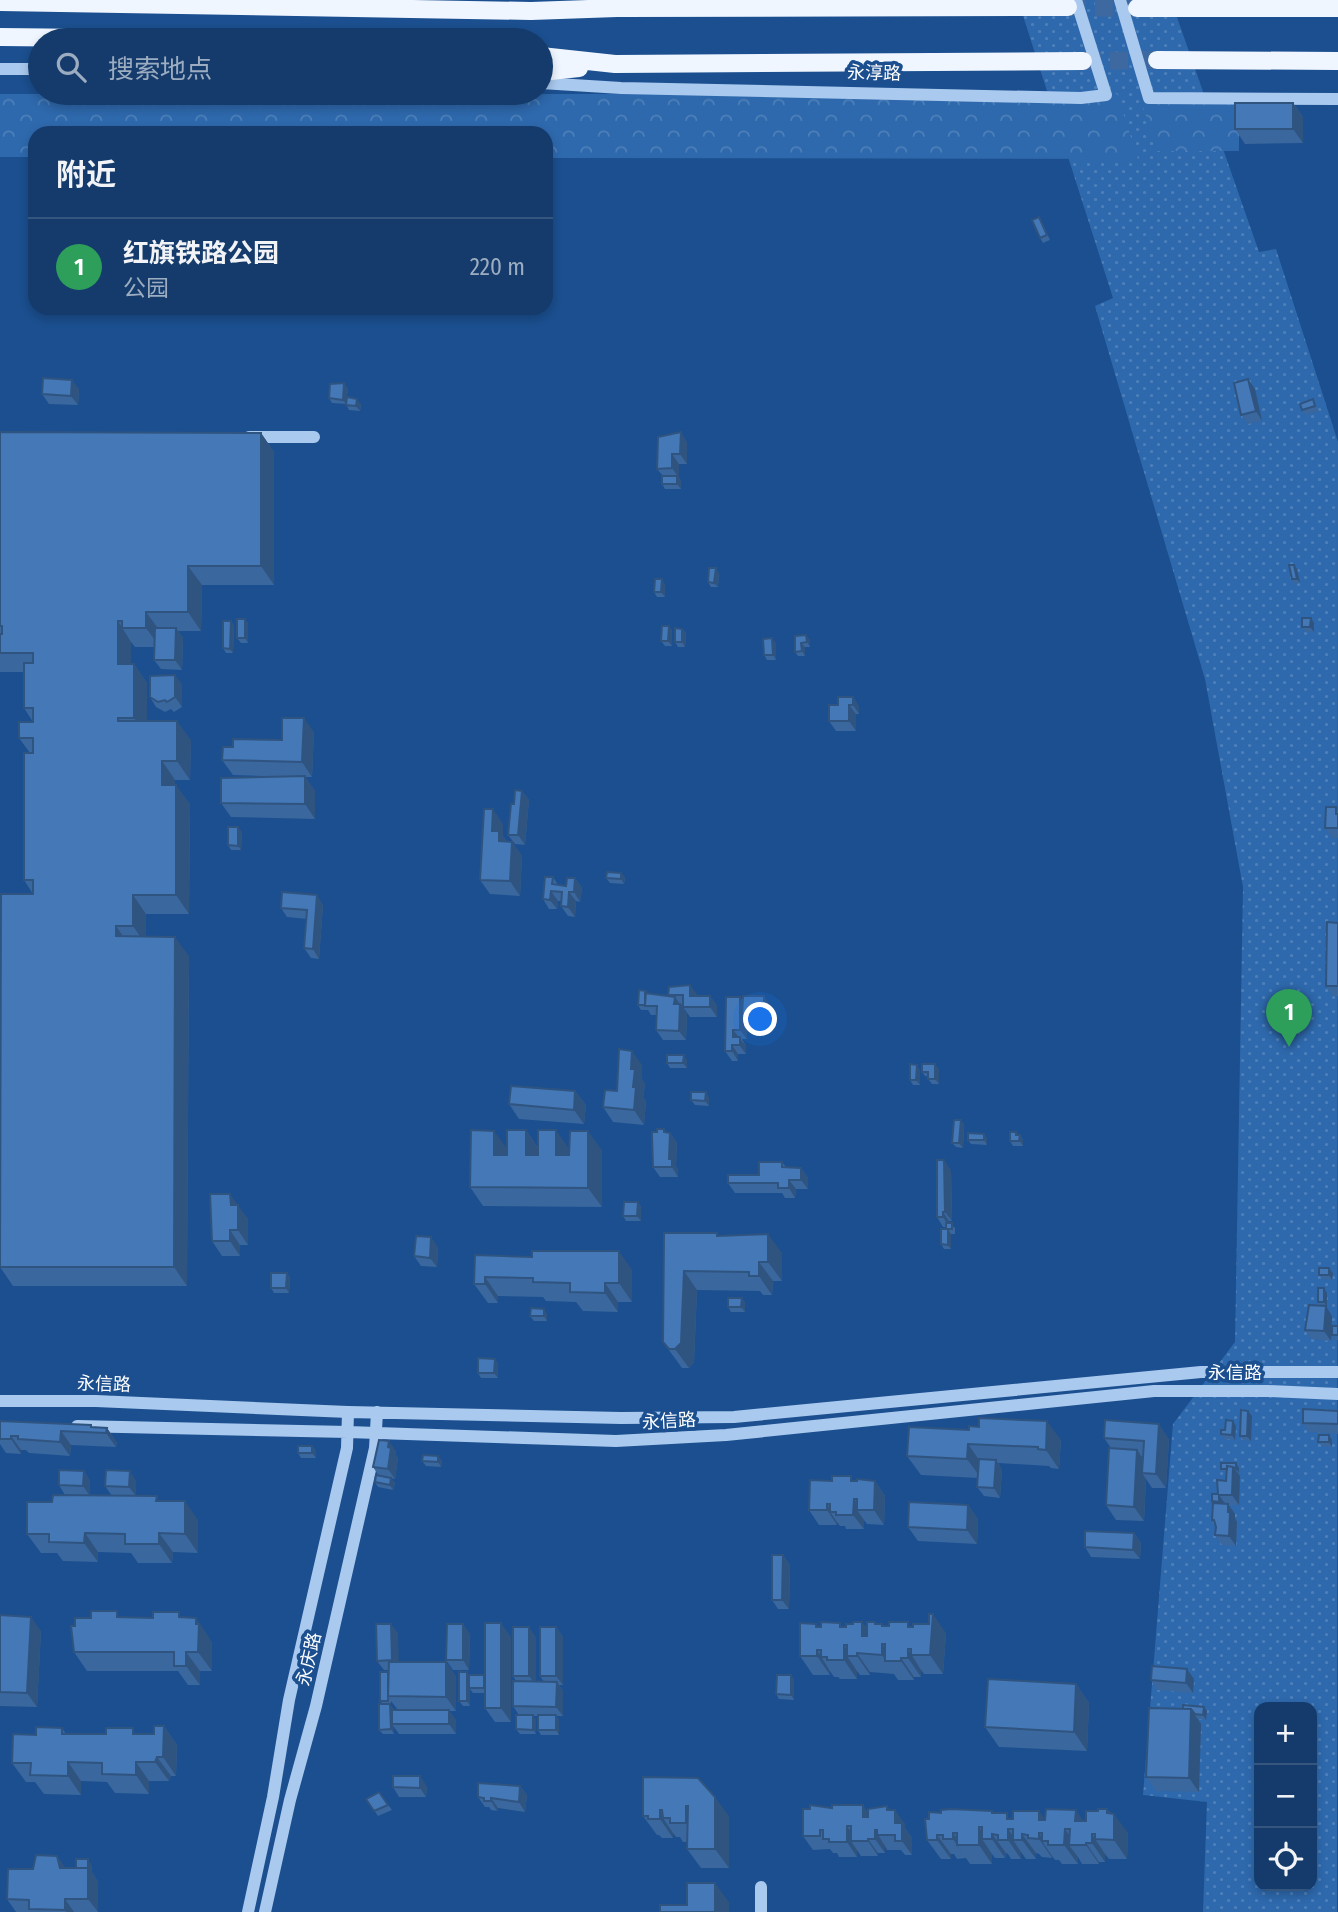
<!DOCTYPE html>
<html lang="zh">
<meta charset="utf-8">
<style>
:root{--surface:#143b6b;--page:#1d4271;--text:#f1f3f6;--muted:#9dadc1;--line:#33557e;--accent:#95b2f1}
body{margin:0;font-family:"Fira Sans Condensed","Noto Sans SC",sans-serif;background:var(--page);color:var(--text)}
.controls{position:absolute;right:21px;bottom:21px;display:grid;overflow:hidden;border-radius:14px;box-shadow:0 4px 10px #0003}
.controls button{width:63px;height:63px;display:grid;place-items:center;padding:0;border:0;border-bottom:2px solid var(--line);background:var(--surface);color:var(--text);font:35px sans-serif}
.you{position:absolute;left:761px;top:1020px;width:24px;height:24px;margin:-18px;border:5px solid #fff;border-radius:50%;background:#1a73e8;box-shadow:0 0 0 10px #1a73e833}
.badge{display:grid;place-items:center;width:46px;height:46px;border-radius:50%;background:var(--accent);color:#fff;font-size:23px;font-weight:700}
.pin{position:absolute;translate:-50% -58px;filter:drop-shadow(0 2px 4px #0008)}
.pin::after{content:'';position:absolute;top:37px;width:24px;height:21px;background:inherit;clip-path:polygon(0 0,100% 0,50% 100%)}
.list{margin:0;padding:0;list-style:none}
h2{display:flex;justify-content:space-between;align-items:center;height:91px;margin:0;padding:0 28px;font-size:30px}
h2 small{font-size:23px;font-weight:400;color:var(--muted)}
.list li{display:grid;grid-template-columns:46px 1fr auto;gap:21px;align-items:center;box-sizing:border-box;height:98px;padding:0 28px;border-top:2px solid var(--line)}
.list b{display:block;font-size:26px;white-space:nowrap}
.list p{margin:0;font-size:23px;white-space:nowrap;color:var(--muted)}
.list em{font-size:23px;font-style:normal;color:var(--muted)}
.icon{flex:none;width:38px;height:38px;fill:none;stroke:currentColor;stroke-width:2;stroke-linecap:round;stroke-linejoin:round}
.map{position:relative;flex:none;width:1338px;height:1912px;overflow:hidden}
.search{position:absolute;background:var(--surface);box-shadow:0 4px 10px #0003;left:28px;top:28px;width:525px;height:77px;display:flex;align-items:center;gap:18px;box-sizing:border-box;padding:0 24px;border-radius:38px;color:var(--muted);font-size:26px}
.panel{position:absolute;background:var(--surface);box-shadow:0 4px 10px #0003;left:28px;top:126px;width:525px;height:189px;border-radius:21px}
.map>svg:first-child{display:block}
.grass{fill:url(#grass-dots);fill-rule:evenodd}
.forest{fill:url(#forest-crowns)}
.lines{fill:none;stroke-linecap:round;stroke-linejoin:round}
.major-tunnel{stroke:#3d69a0;stroke-width:18;stroke-dasharray:18 9;stroke-linecap:butt}
.minor{stroke:#a9c9ee;stroke-width:12}
.major{stroke:#f0f6ff;stroke-width:18}
.wall{fill:#3a679d;fill-rule:evenodd}
.shaded-wall{fill:#305480}
.building{fill:#4478b7;stroke:#305480;stroke-width:2}
.labels{text-anchor:middle;stroke-width:7;stroke-linejoin:round;paint-order:stroke}
.street-label{font-size:18px;fill:#fff;stroke:#1b4f8f}
</style>
<div class="map">
<svg width="1338" height="1912" viewBox="0 0 1338 1912">
<defs>
<pattern id="grass-dots" width="8" height="8" patternUnits="userSpaceOnUse" patternTransform="scale(1.75)"><rect width="8" height="8" fill="#2e69ad"/><path d="M2 2h.1M6 6h.1" fill="none" stroke="#4d80b9" stroke-width="1.8" stroke-linecap="round"/></pattern>
<pattern id="forest-crowns" width="20" height="18" patternUnits="userSpaceOnUse" patternTransform="scale(1.75)"><rect width="20" height="18" fill="#2e69ad"/><path d="M2 6a3 3 0 1 1 6 0M12 15a3 3 0 1 1 6 0" fill="none" stroke="#4d80b9"/></pattern>
</defs>
<rect width="100%" height="100%" fill="#1b4f8f"/>
<!-- grass -->
<path class="grass" d="M1018,0h153l88,252 17,-3 62,193 -1,1470h-134l4,-110 -64,-7 30,-371 62,-82 8,-455 -38,-208 -110,-373 18,-8zM1259,1707h53v179h-53z"/>
<!-- forest -->
<path class="forest" d="M1138,91l101,3v57h-82z
M0,94h1117l21,65 -592,-1v-25h-511v24h-35z"/>
<g class="lines">
<!-- major-tunnel -->
<path class="major-tunnel" d="M1068,7l69,1
M1083,61l74,-1"/>
<!-- minor -->
<path class="minor" d="M1120,0l29,98 189,1
M0,69h40
M541,83l80,5 460,10 25,-3 -30,-95
M249,437h65
M0,1401h96l252,11 273,6 113,-1 467,-45h137
M77,1426l271,6 268,9 110,-6 428,-44h114l70,3
M761,1887v25
M248,1912l25,-115 16,-97 58,-252 1,-36
M265,1912l25,-112 26,-94 59,-258 2,-36"/>
<!-- major -->
<path class="major" d="M0,2l531,9 86,-3 451,-1
M1137,8h201
M0,37l269,3
M541,56l74,8 468,-3
M1157,60l181,1
M541,72l38,-4"/>
</g>
<!-- wall -->
<path class="wall" d="M1293,103l10,14v26l-58,1 -10,-15z
M1042,222l8,18 -7,3 -3,-5z
M348,388l-2,15 15,1 -1,7 -11,-1 -3,-6 -14,-1 -3,-5z
M79,389l-1,16 -29,-1 -7,-10z
M1255,389l7,32 -14,3 -7,-9z
M1316,404l3,7 -13,4 -4,-5z
M0,432l261,1 13,19v133h-72l-1,46h-23l5,7 -1,32 -21,-1 -7,-9 1,-13h-20l-4,-5v22h3l13,19v38l44,19 -1,40h-15v5l15,19 -1,110h-43v22l43,20 -2,330h-174l-13,-19 33,-373 -9,-14 6,-127 -11,-15 14,-16 -9,-14v-36h-24z
M658,437l29,5v22h-8v14l2,3v8h-16l-3,-5 1,-8 -6,-7z
M1294,565l3,4 3,14 -5,1 -3,-5z
M719,573l-1,14h-7l-3,-5z
M665,584v13h-8l-3,-5z
M1311,618l3,5v9h-8l-4,-5z
M245,619l3,5v19h-7l-4,-5z
M231,621l3,5 -1,27h-7l-3,-5z
M669,626l3,5v15h-7l-4,-5z
M682,629l4,4 -1,14h-7l-3,-5z
M795,636l15,4v7h-5v9h-7l-3,-4z
M776,643v17h-9l-3,-5z
M182,684v23l-8,5 -3,-3 -6,3 -9,-5 -6,-10z
M853,697l6,10v7h-3v17h-20l-7,-10 9,-16z
M314,732l-2,45h-7l10,14v28l-84,-2 -10,-14 79,-26 -67,-2 -11,-15 11,-13 49,-7z
M522,791l7,9 -4,45 -10,-1 -7,-9 6,-31z
M1338,810v28h-6l-7,-10z
M503,824v12l4,6h5l10,14 -2,40 -30,-2 -10,-14z
M242,832l-1,18h-10l-3,-5z
M553,877l5,8 8,1 9,-8 7,10 -2,14 -4,-1 -1,16 -7,-1 -7,-10v-5h-3l-1,8h-8l-6,-10z
M625,877l-1,7 -14,-1 -4,-5z
M323,905l-4,54 -8,-1 -7,-10 3,-29 -20,-2 -6,-9z
M1338,923v73h-5l-7,-10z
M690,985l7,11h13l7,10v11h-27l-7,-10v-2l-3,-1 7,10 -1,26h-23l-7,-10 1,-15h-6l-3,-5h-7l-3,-5 8,-14 1,2 22,3 -1,-1z
M740,997l3,3 28,6v10l-7,1 -1,11 -14,-1 -2,-3v15h-5l4,7v8h-8v7h-6l-7,-10z
M687,1060v8h-17l-3,-5z
M642,1065v14l3,5 -2,14 3,3 -2,24 -31,-3 -10,-15 14,-16z
M939,1069v15h-7l-4,-5v-3h-3l-3,-4z
M920,1070v15h-7l-3,-5z
M575,1091l11,14 -2,19 -65,-5 -10,-15z
M709,1097v9l-14,-1 -4,-5z
M961,1120l3,5 -1,23 -7,-1 -4,-4z
M526,1130l12,18 64,2v57l-119,-1 -13,-19z
M657,1132l13,1 7,10 -1,23 2,3v8h-18l-7,-10z
M1020,1135l3,5v6h-10l-3,-5z
M987,1138v7l-16,-1 -3,-4z
M782,1162l4,5 15,1 7,10v11h-12l-1,9h-10l-3,-5h-47l-7,-10 31,-8z
M951,1170l1,51h-3v2l6,5v6h-4v15h-7l-3,-5 5,-17h-3l-6,-10z
M638,1202l3,5v14h-15l-3,-5z
M237,1205l11,14v26h-8v11h-18l-10,-15z
M664,1233h53l2,3 63,17v28h-9l-1,14h-9l-3,-4 -63,-1 -3,72 -5,6h-7l-19,-26z
M438,1247l-1,20 -16,-1 -7,-10z
M475,1255l157,15v32h-14v10l-35,-1 -7,-9 -30,-1 -3,-4 -45,-1v7h-10l-14,-19z
M287,1273l3,5 -1,15h-15l-3,-5z
M1333,1273l-1,7 -10,-1 -3,-4z
M1327,1293v14h-1l6,9v10h6v14h-3l-3,-5v-9l-1,15 -20,-2 -6,-9 15,-24 -2,-4z
M742,1298l3,5v9h-14l-3,-5z
M547,1314v7h-13l-4,-5z
M498,1363v15h-17l-3,-5z
M1248,1411l4,5 -1,25 -8,-1 -3,-4z
M1338,1411v23l-29,-2 -6,-9z
M0,1421l107,7 10,15 -1,4 -45,-2 -1,11 -41,-3 -3,-3h-5v4l-15,-1 -6,-9z
M1233,1421l3,5 -1,14 -11,-1 -3,-5z
M909,1427l152,13 -2,29 -8,-1 -2,-2 -51,-3 4,7 -2,28 -16,-2 -7,-9 1,-9 -57,-3 -14,-19z
M1104,1438l65,1 -3,49h-14l-6,-9 -2,42 -28,-1 -10,-15 5,-57z
M1332,1440v7l-10,-1 -4,-4z
M312,1446l4,5v7h-15l-3,-5z
M396,1451l-1,3 3,4 -3,21 -5,-1 5,5 -2,7 -15,-3 -3,-5 4,-6 -6,-9z
M438,1456l4,5 -1,6 -15,-1 -4,-5z
M1239,1468v5h-1l2,3 -1,29h-10l6,9v4l2,4 -1,24 -14,-1 -7,-10 1,-8 -4,-7 1,-16 -1,-3 6,-7 8,-13v-8h-1l-4,-4z
M84,1471l6,10v14l22,1 -7,-10 31,-5v15l24,5 38,19v33l-25,-1 -1,11h-34l-7,-10 -33,-1v10l-35,-1 -6,-8h-16l-14,-19 25,-32 13,-7 -6,-10z
M854,1481h21l10,15 -1,29 -17,-1 -3,-4v9h-18l-1,-3h-5l-3,-4v3h-18l-10,-15z
M968,1505l10,14 -1,25 -59,-3 -10,-14z
M1134,1533l7,10 -1,16 -49,-2 -6,-10z
M783,1555l7,10 -1,44h-11l-6,-9z
M0,1615l41,16 -4,76 -37,-1z
M121,1617h62l26,20v2l3,4v28h-12v14h-12l-10,-14h-91l-13,-19 1,-26z
M862,1622l5,7 10,-5h5l2,2 27,1 35,6 -3,41h-19l-3,-4v7h-7v3h-16l-4,-6 -24,-2v3h-10l-3,-4v8h-17l-2,-2h-4l-4,-6v4h-17l-13,-19 18,-29h25z
M556,1627l7,10v48h-4l4,6v25h-7l3,4v15h-18l-3,-5v-14h-5l3,4v14h-16l-4,-5 3,-14 -6,-9 3,-25 -3,-5 23,-39v44l8,1 -4,-6z
M398,1633v29h48l10,15v34h-7l7,9v14h-57l-5,-7v7h-11l-4,-4 4,-26 -3,-3 8,-31h-4l-7,-9zM391,1701l7,9h-4l-3,-4z
M470,1634l-1,36h-16l-7,-10z
M511,1637v85h-16l-10,-14v-15h-12l-3,-4v17h-7l-4,-5 10,-26 16,2z
M791,1675l3,5v20l-15,-1 -3,-5z
M1194,1679l-1,14 -36,-3 -6,-10z
M1076,1684l13,19 -2,48 -88,-4 -14,-20z
M1204,1707l3,4 -1,9 -8,-1 3,5 -2,68 -43,-1 -10,-14 37,-68z
M164,1726l13,19 -1,31h-5l-2,5h-20v13l-34,-1 -8,-11 -26,-1v14l-37,-1 -9,-12h-9l-14,-19 24,-28 26,-7 4,6h88z
M643,1777l86,39v52h-28l-14,-19 1,-7h-5l-3,-5h-4l-3,-4v5h-11l-3,-3h-2l-14,-19z
M427,1786l-1,11h-27l-6,-10z
M520,1786l7,9 -2,17 -27,-4 -1,3 -6,-1 -2,-3h-4l-7,-10z
M379,1792l13,18 -14,6 -12,-17z
M1107,1809l21,24 -1,26h-18l-4,-5v8h-6v2h-17l-4,-7v7h-16l-3,-4h-4l-3,-4v2l-10,-1 -3,-3 -3,-1v6h-10l-5,-7v7h-10l-3,-5 -2,-1 -1,5h-10l-3,-4v10h-22l-4,-6 -9,1 -3,-5h-3v5h-10l-14,-19 2,-21 12,-6 51,-2 2,2 17,6 75,2 12,-10z
M889,1810l16,14v4l7,10v17h-7l-4,-5h-14l-2,-4v7h-7v3h-17l-4,-6v7h-18l-2,-4h-4l-3,-4 -17,1 -10,-14 65,-24z
M91,1864l1,8 6,10v30h-82l-9,-13 26,-30 43,-1z"/>
<!-- shaded-wall -->
<path class="shaded-wall" d="M1293,103l10,14v26l-10,-14z
M1248,379l7,10 7,32 -6,-10z
M72,380l7,9 -1,16 -7,-9z
M344,383l4,5 -2,16 -3,-4z
M357,399l4,5 -1,7 -4,-5z
M681,432l6,10v22l-7,-10z
M261,433l13,19v133l-13,-19z
M672,454l7,10v14l-7,-10z
M677,476l4,5v8l-4,-5z
M1294,565l3,4 3,14 -3,-4z
M188,566l14,19 -1,46 -13,-19z
M716,568l3,5 -1,14 -4,-4z
M662,579l3,5v13l-4,-5z
M146,612l14,19v16l-14,-19z
M1311,618l3,5v9l-4,-5z
M245,619l3,5v19l-3,-5z
M118,621l13,21v41l-13,-19z
M231,621l3,5 -1,27 -3,-4z
M669,626l3,5v15l-4,-5z
M176,628l7,10 -1,32 -7,-10z
M682,629l4,4 -1,14 -3,-5z
M806,635l4,5v7l-3,-5z
M772,638l4,5v17l-3,-5z
M801,643l4,4v9l-3,-5z
M134,664l13,19v54l-13,-19z
M175,675l7,9v23l-7,-10z
M853,697l6,10v7l-6,-9z
M849,705l7,9v17l-7,-10z
M304,718l10,14 -2,45 -10,-15z
M177,721l14,19 -1,40 -13,-19z
M162,761l13,19v24l-13,-19z
M305,776l10,15v28l-10,-15z
M176,785l14,19 -1,110 -13,-19z
M522,791l7,9 -4,45 -7,-10z
M493,809l10,15v12l6,9v11l-17,-25z
M238,827l4,5 -1,18 -3,-4z
M512,842l10,14 -2,40 -10,-15z
M621,873l4,4 -1,7 -3,-5z
M575,878l7,10 -2,14 -6,-10z
M551,891l7,10 -1,8 -7,-9z
M569,892l7,9 -1,16 -7,-10z
M133,895l13,19v31l-13,-19z
M317,895l6,10 -4,54 -6,-10z
M116,926l13,19 -13,-9z
M175,937l14,19 -2,330 -13,-19z
M690,985l7,9v11l-7,-9z
M710,996l7,10v11l-7,-10z
M764,996l7,10v10l-7,-9z
M675,997l12,17 -1,26 -7,-9 -5,-27z
M740,997l7,9 -5,11 5,7v15l-7,-9z
M757,1007l7,10 -1,11 -6,-10z
M733,1030l13,16v8l-13,-17z
M732,1045l6,9v7l-6,-10z
M632,1051l10,14v14l3,5 -2,14 3,3 -2,24 -10,-15 -3,-41z
M684,1055l3,5v8l-4,-5z
M935,1064l4,5v15l-4,-5z
M917,1065l3,5v15l-4,-5z
M575,1091l11,14 -2,19 -10,-14z
M706,1092l3,5v9l-4,-5z
M961,1120l3,5 -1,23 -4,-5z
M664,1129l6,8v-4l7,10 -1,23 2,3v8l-6,-10z
M526,1130l13,20v24l-13,-19z
M556,1130l14,20v24l-14,-19z
M494,1131l14,19 -1,24 -13,-19z
M588,1131l14,19v57l-14,-19z
M1016,1132l7,8v6l-7,-11z
M984,1134l3,4v7l-3,-5z
M944,1160l7,10 1,51 -7,-9z
M801,1168l7,10v11l-7,-9z
M789,1180l7,9 -1,9 -6,-10z
M230,1194l18,25v26l-10,-15 -7,-25z
M638,1202l3,5v14l-4,-5z
M943,1212l6,9v6l-6,-10z
M948,1229l3,5v15l-3,-4z
M230,1230l10,15v11l-10,-15z
M768,1234l14,19v28l-14,-19z
M431,1237l7,10 -1,20 -7,-9z
M619,1251l13,19v32l-13,-19z
M759,1262l14,19 -1,14 -13,-19z
M1329,1268l4,5 -1,7 -3,-5z
M684,1271l13,19 -3,72 -5,6 -14,-19z
M287,1273l3,5 -1,15 -3,-5z
M485,1277l13,19v7l-13,-19z
M605,1283l13,19v10l-13,-19z
M1324,1288l3,5v14l-3,-5z
M742,1298l3,5v9l-4,-5z
M1326,1306l6,10 -1,25 -7,-10z
M544,1309l3,5v7l-3,-5z
M495,1359l3,4v15l-4,-5z
M1248,1411l4,5 -1,25 -4,-5z
M1047,1421l14,19 -2,29 -13,-19z
M1233,1421l3,5 -1,14 -3,-5z
M1159,1424l10,15 -3,49 -10,-14z
M107,1428l10,15 -1,4 -10,-14z
M61,1431l10,14 -1,11 -10,-14z
M1329,1435l3,5v7l-3,-5z
M11,1436l10,14v4l-10,-15z
M389,1441l7,10 -1,3 3,4 -3,21 -7,-10z
M968,1444l13,19v15l-14,-19z
M312,1446l4,5v7l-4,-5z
M1137,1450l10,14 -5,9 4,6 -2,42 -10,-14z
M438,1456l4,5 -1,6 -3,-5z
M996,1460l6,10 -2,28 -6,-10z
M1236,1463l3,5v5l-3,-4z
M1233,1467l7,9 -1,29 -7,-10z
M84,1471l6,10v15l-7,-10z
M130,1471l6,10v15l-7,-9z
M391,1478l4,5 -2,7 -3,-5z
M875,1481l10,15 -1,29 -10,-15z
M1219,1495l7,10v6l-7,-9z
M854,1499l8,11h-5l7,10v9l-11,-14z
M185,1501l13,19v33l-13,-19z
M827,1504l5,8h-2l7,10v3l-10,-15z
M1228,1504l7,10v4l2,4 -1,24 -7,-10z
M968,1505l10,14 -1,25 -10,-14z
M85,1533l13,19v10l-14,-19z
M159,1533l14,19 -1,11 -13,-19z
M1134,1533l7,10 -1,16 -7,-9z
M783,1555l7,10 -1,44 -7,-9z
M933,1614l13,19 -3,41 -13,-19z
M31,1617l10,14 -4,76 -10,-14z
M196,1618l13,19v2l3,4v28l-14,-19z
M862,1622l13,19 -13,-5z
M501,1623l10,14v85l-10,-14z
M391,1624l7,9 1,37 -7,-10z
M463,1624l7,10 -1,36 -6,-10z
M529,1627l7,10v48l-7,-9z
M556,1627l7,10v48l-7,-9z
M882,1644l12,17h-8l-4,-6z
M844,1645l7,11h-4l10,15v8l-13,-19z
M908,1649l13,21v7l-13,-19z
M817,1650l13,21v4l-13,-19z
M186,1652l14,19v14l-14,-19z
M857,1653l13,19v3l-13,-19z
M901,1658l13,19v3l-13,-19z
M446,1662l10,15v34l-10,-14z
M1187,1669l7,10 -1,14 -7,-10z
M467,1672l3,5v29l-3,-5z
M791,1675l3,5v20l-3,-5z
M557,1682l6,9v25l-7,-9z
M1076,1684l13,19 -2,48 -13,-19z
M390,1704l4,5v15h-2l2,3v7l-3,-5z
M1204,1707l3,4 -1,9 -3,-5z
M1191,1709l10,15 -2,68 -10,-14z
M449,1710l7,10v14l-7,-10z
M533,1715l3,5v14l-3,-4z
M556,1715l3,5v15l-3,-5z
M164,1726l13,19 -1,31 -13,-19z
M157,1757l14,19 -2,5 -14,-19z
M68,1762l13,19v14l-13,-19z
M136,1762l13,19v13l-13,-19z
M420,1776l7,10 -1,11 -6,-9z
M520,1786l7,9 -2,17 -6,-10z
M715,1797l14,19v52l-14,-19z
M491,1798l7,10 -1,3 -6,-10z
M863,1805l10,15 -10,-3z
M887,1806l8,12v-8l10,14v4l7,10v17l-10,-14 -15,-31z
M1107,1809l7,11v-6l14,19 -1,26 -13,-19 -7,-27z
M660,1810l6,8h-3l10,15v5l-13,-19z
M1076,1810l13,19 -14,-8z
M1039,1811l14,19 -14,-10z
M847,1826l10,14 -6,1 6,9v7l-10,-15z
M979,1827l8,12h-5l10,15v10l-13,-19z
M1008,1829l8,11h-3l8,12v7l-13,-19z
M1065,1829l11,16h-7l9,12v7l-14,-19z
M875,1830l10,16v7l-10,-14z
M953,1833l9,12h-5l9,14 -13,-20z
M1039,1833l5,8h-2l10,15v2l-13,-19z
M992,1834l14,19 -1,5 -13,-19z
M1022,1834l14,19v6l-14,-19z
M1092,1834l13,20v8l-13,-19z
M937,1835l14,19v5l-14,-19z
M868,1839l10,14v3l-10,-15z
M1086,1843l13,19v2l-13,-19z
M57,1856l10,14 -7,-2z
M88,1859l3,5 1,8 6,10v30l-10,-13z
M715,1883l14,19v10h-14z
M65,1899l9,13h-8l-1,-2z"/>
<!-- building -->
<path class="building" d="M1235,103h58v26h-58z
M1039,217l8,18 -7,3 -8,-18z
M43,378l29,2 -1,16 -29,-2z
M1248,379l8,32 -15,4 -7,-32z
M344,383l-1,17 -14,-2 1,-14z
M347,397l10,2 -1,7 -10,-1z
M1313,399l2,7 -13,4 -2,-6z
M0,432l261,1v133h-73v46h-42v16h-24v-7h-4v43h16v54h-16v3h59v40h-15v24h14v110h-43v31h-17v10l59,1 -1,330h-174l1,-373h32v-14h-9v-127h9v-15h-14v-16h14v-14h-9v-45h9v-10h-33v-19h2v-8h-2z
M681,432l-1,22h-8v14l-15,1 1,-32z
M662,476h15v8h-15z
M1289,565h5l3,14h-5z
M709,568h7l-2,15 -6,-1z
M655,579h7l-1,13h-7z
M1302,618h9l-1,9h-8z
M237,619h8v19h-8z
M223,621h8l-1,28 -7,-1z
M662,626h7l-1,15h-7z
M155,628h21l-1,32h-21z
M675,628l7,1v13h-7z
M806,635l1,7 -6,1 1,8 -7,1v-16z
M772,638l1,17h-9l-1,-16z
M175,675v22l-8,5 -2,-2 -7,2 -8,-5v-21z
M838,697h15v8h-4v16h-20v-16h9z
M282,718h22l-2,44 -80,-2 1,-13h10v-8l49,1z
M305,776v28l-84,-1v-25z
M515,790l7,1 -4,44h-10l3,-31h3z
M1326,807h10v7h2v14h-13z
M484,809h9l-1,22h7v10l13,1 -2,39 -30,-1z
M228,827h10v19l-10,-1z
M607,872l14,1v6l-15,-1z
M545,877h8l-1,7 14,2 1,-8h8l-1,14h-5l-1,15 -7,-1 1,-14 -11,-1 -1,9 -7,-1z
M282,892l35,3 -4,54 -9,-1 3,-38 -26,-2z
M1327,922l11,1v63h-12z
M690,985v11h20v11h-27v-12h-15l1,-8z
M639,990l7,1 -1,14h-7z
M645,993l30,4 -1,7h6l-1,27 -23,-1 1,-24h-12z
M743,996h21v11h-7v11l-15,-1z
M726,997h14v33h-7v7h7v8h-8v6h-7z
M619,1049l13,2 -1,18h4l-2,18h3l-2,23 -31,-3 2,-17 12,1z
M667,1055h17l-1,8h-16z
M910,1064l7,1 -1,15h-6z
M922,1064h13v15h-7v-7h-6z
M511,1086l64,5 -1,19 -65,-6z
M691,1092h15l-1,9 -14,-1z
M954,1120h7l-2,23h-7z
M657,1129h7v3l6,1 -1,26h3v8h-19l-1,-31v-4h5z
M471,1130l23,1v24h13v-25h19v25h12v-25h18v25h13l1,-24h18v57l-118,-1z
M1010,1132h6v3h4l-1,6h-9z
M968,1133l16,1v6h-16z
M937,1160h7l1,52h-2v5h-6z
M759,1162h23v5l19,1v12h-12v8h-11v-5h-50v-8h31z
M210,1194h20l1,11h7v25h-8v11h-18z
M624,1202h14l-1,14h-14z
M946,1223h6v6h-4v16l-7,-1v-15h5z
M664,1233h53v3l51,-2v28h-9v14h-10v-4l-65,-1 -3,72 -6,6h-6l-6,-7z
M416,1236l15,1 -1,21 -16,-2z
M532,1251h87v32h-14v10l-35,-1v-9l-37,-1v-4h-8l-40,-1v7h-11l1,-29 57,2z
M1319,1268h10v7h-10z
M271,1273h16l-1,15h-15z
M1318,1288h6v14h-6z
M728,1298h14l-1,9h-13z
M1309,1305l17,1 -2,25 -19,-1z
M531,1308l13,1v7h-14z
M1332,1326h6v9h-6z
M478,1358l17,1 -1,14h-16z
M1303,1409l35,2v13l-35,-1z
M1241,1410l7,1 -1,25h-7z
M979,1418l68,3 -1,29 -8,-1v-2l-70,-3 -1,15 -60,-3 2,-29 60,3v-4l10,1z
M1105,1420l54,4 -3,50 -14,-1 2,-32 -40,-3z
M1226,1420l7,1 -1,14 -11,-1v-4h4z
M0,1421l91,4v2l16,1 -1,5 -45,-2 -1,11 -42,-3v-3h-7v3h-11z
M1319,1435h10v7h-11z
M379,1440l10,1 -1,6 3,1 -3,21 -15,-2z
M298,1446h14v7h-14z
M1109,1448l28,2 -3,57 -28,-2z
M423,1455l15,1v6l-16,-1z
M979,1459l17,1 -2,28 -17,-1z
M1221,1463h15v6l-3,-2 -6,-1v3h-6z
M1227,1466l6,1 -1,28h-13v7l-7,-1v-7h6l-1,-14 9,1z
M59,1470l25,1 -1,15 -24,-1z
M106,1470l24,1 -1,16 -24,-1z
M376,1475l15,3 -1,7 -15,-3z
M832,1476h19v5h6v-2l18,2 -1,29h-17v-11h-3l-1,16h-17v-3h-6v-8h-3v6h-18l1,-30 22,1z
M53,1495l104,1 -1,5h29v33l-26,-1v11h-34v-10l-40,-1 -1,10 -35,-1v-8h-22v-32h25z
M909,1502l59,3 -1,25 -59,-3z
M1213,1503l15,1v8h2l-1,24 -14,-1 1,-8 -2,-7h-2z
M1085,1531l49,2 -1,17 -48,-3z
M772,1555h11l-1,45h-10z
M91,1611h26v6l36,1v-6h26v5l17,1v6h3l-1,28h-12v14h-12v-14h-100l-3,-26h4v-8h16z
M929,1614h4l-3,41h-19v-6h-3v9h-7v3h-16v-17h-3v11l-25,-2v3h-10v-11h-3v15h-17v-3h-6v-7h-4v6h-17v-33l16,1v3h5v-5l19,1v4h6v-3h7v-2h9v14h5v-14h8v2h7v2h7v-4h19v5h5v-3h16z
M0,1615l31,2 -4,76 -27,-1z
M485,1623h16v85h-16z
M376,1624h15l1,36 -15,1z
M447,1624h16v36h-17z
M513,1627h16v49h-16z
M540,1627h16v49h-16z
M389,1662h57v35l-58,-1z
M1152,1666l35,3 -1,14 -35,-3z
M380,1672h8v29h-8z
M459,1672h8v29h-8z
M469,1675h15v13h-15z
M777,1675h14v20l-15,-1z
M988,1679l88,5 -2,48 -89,-5z
M513,1681l44,1 -1,25 -43,-1z
M379,1704h11l1,25 -12,1z
M1183,1705l21,2 -1,8 -8,-1 -4,-5h-8z
M1149,1708l42,1 -2,69 -43,-1z
M392,1710h57v14h-57z
M516,1715h17v15l-17,-1z
M538,1715h18v15h-18z
M154,1726h10l-1,31h-6l-2,5h-19v13l-34,-1v-11l-34,-1v14l-38,-1 1,-12h-19l1,-29 23,1v-8l26,1v6h44v-6h27v6h21z
M393,1776h27v12l-27,-1z
M643,1777l55,1 17,19v52h-28l1,-43h-2v17h-16v-5h-7l-1,-8h-2v9h-12v-3h-5z
M478,1783l42,3 -1,16 -28,-4v3h-7v-3l-6,-1z
M379,1792l9,13 -14,6 -8,-12z
M810,1805l22,3v-3h31v12h5v-8l19,-3v4h8v13h7v18h-7v-6h-18v-5h-2v9h-7v2h-17v-15h-4v16h-18v-3h-6v-9h-3v6h-17v-27h7z
M951,1809l41,2v2h15v6h6v-8h26v9h6l1,-11 30,1 -1,11h11v-10h12v-2h9v4l7,1v26l-19,-1v-5h-3v9h-6v2h-17l1,-16h-5l-1,16h-16v-4h-6v-8h-3v6l-11,-1v-3l-6,-1v6h-9v-11h-5v11h-10v-5l-6,-1v5h-10v-12h-3v18h-22v-12h-4v6h-10v-4h-6v5h-10l-2,-21h4v-7l12,1v-3z
M36,1855l21,1 3,12h28v31h-23v11l-36,-1v-9l-22,-1 1,-30h25z
M76,1859h12v9h-12z
M687,1883h28v29h-55v-7h27z"/>
<g class="labels">
<!-- street labels -->
<g class="street-label">
<text transform="translate(874 73) rotate(1)" y="6">永淳路</text>
<text x="1235" y="1379">永信路</text>
<text transform="translate(104 1384) rotate(2)" y="6">永信路</text>
<text transform="translate(669 1421) rotate(-3)" y="6">永信路</text>
<text transform="translate(309 1659) rotate(-77)" y="6">永庆路</text>
</g>
</g>
</svg>
<div class="controls">
<button>+</button>
<button>−</button>
<button><svg class="icon" aria-label="locate" viewBox="0 0 24 24"><circle cx="12" cy="12" r="6"/><path d="M12 2v4M12 18v4M2 12h4M18 12h4"/></svg></button>
</div>
<div class="you"></div>
<div class="pin badge" style="left:1289px;top:1047px;background:#2e9e5b">1</div>
<div class="search"><svg class="icon" aria-label="search" viewBox="0 0 24 24"><circle cx="10" cy="10" r="6"/><path d="M15 15l6 6"/></svg>搜索地点</div>
<section class="panel">
<h2>附近<small></small></h2>
<ul class="list">
<li><span class="badge" style="background:#2e9e5b">1</span><div><b>红旗铁路公园</b><p>公园</p></div><em>220 m</em></li>
</ul>
</section>
</div>
